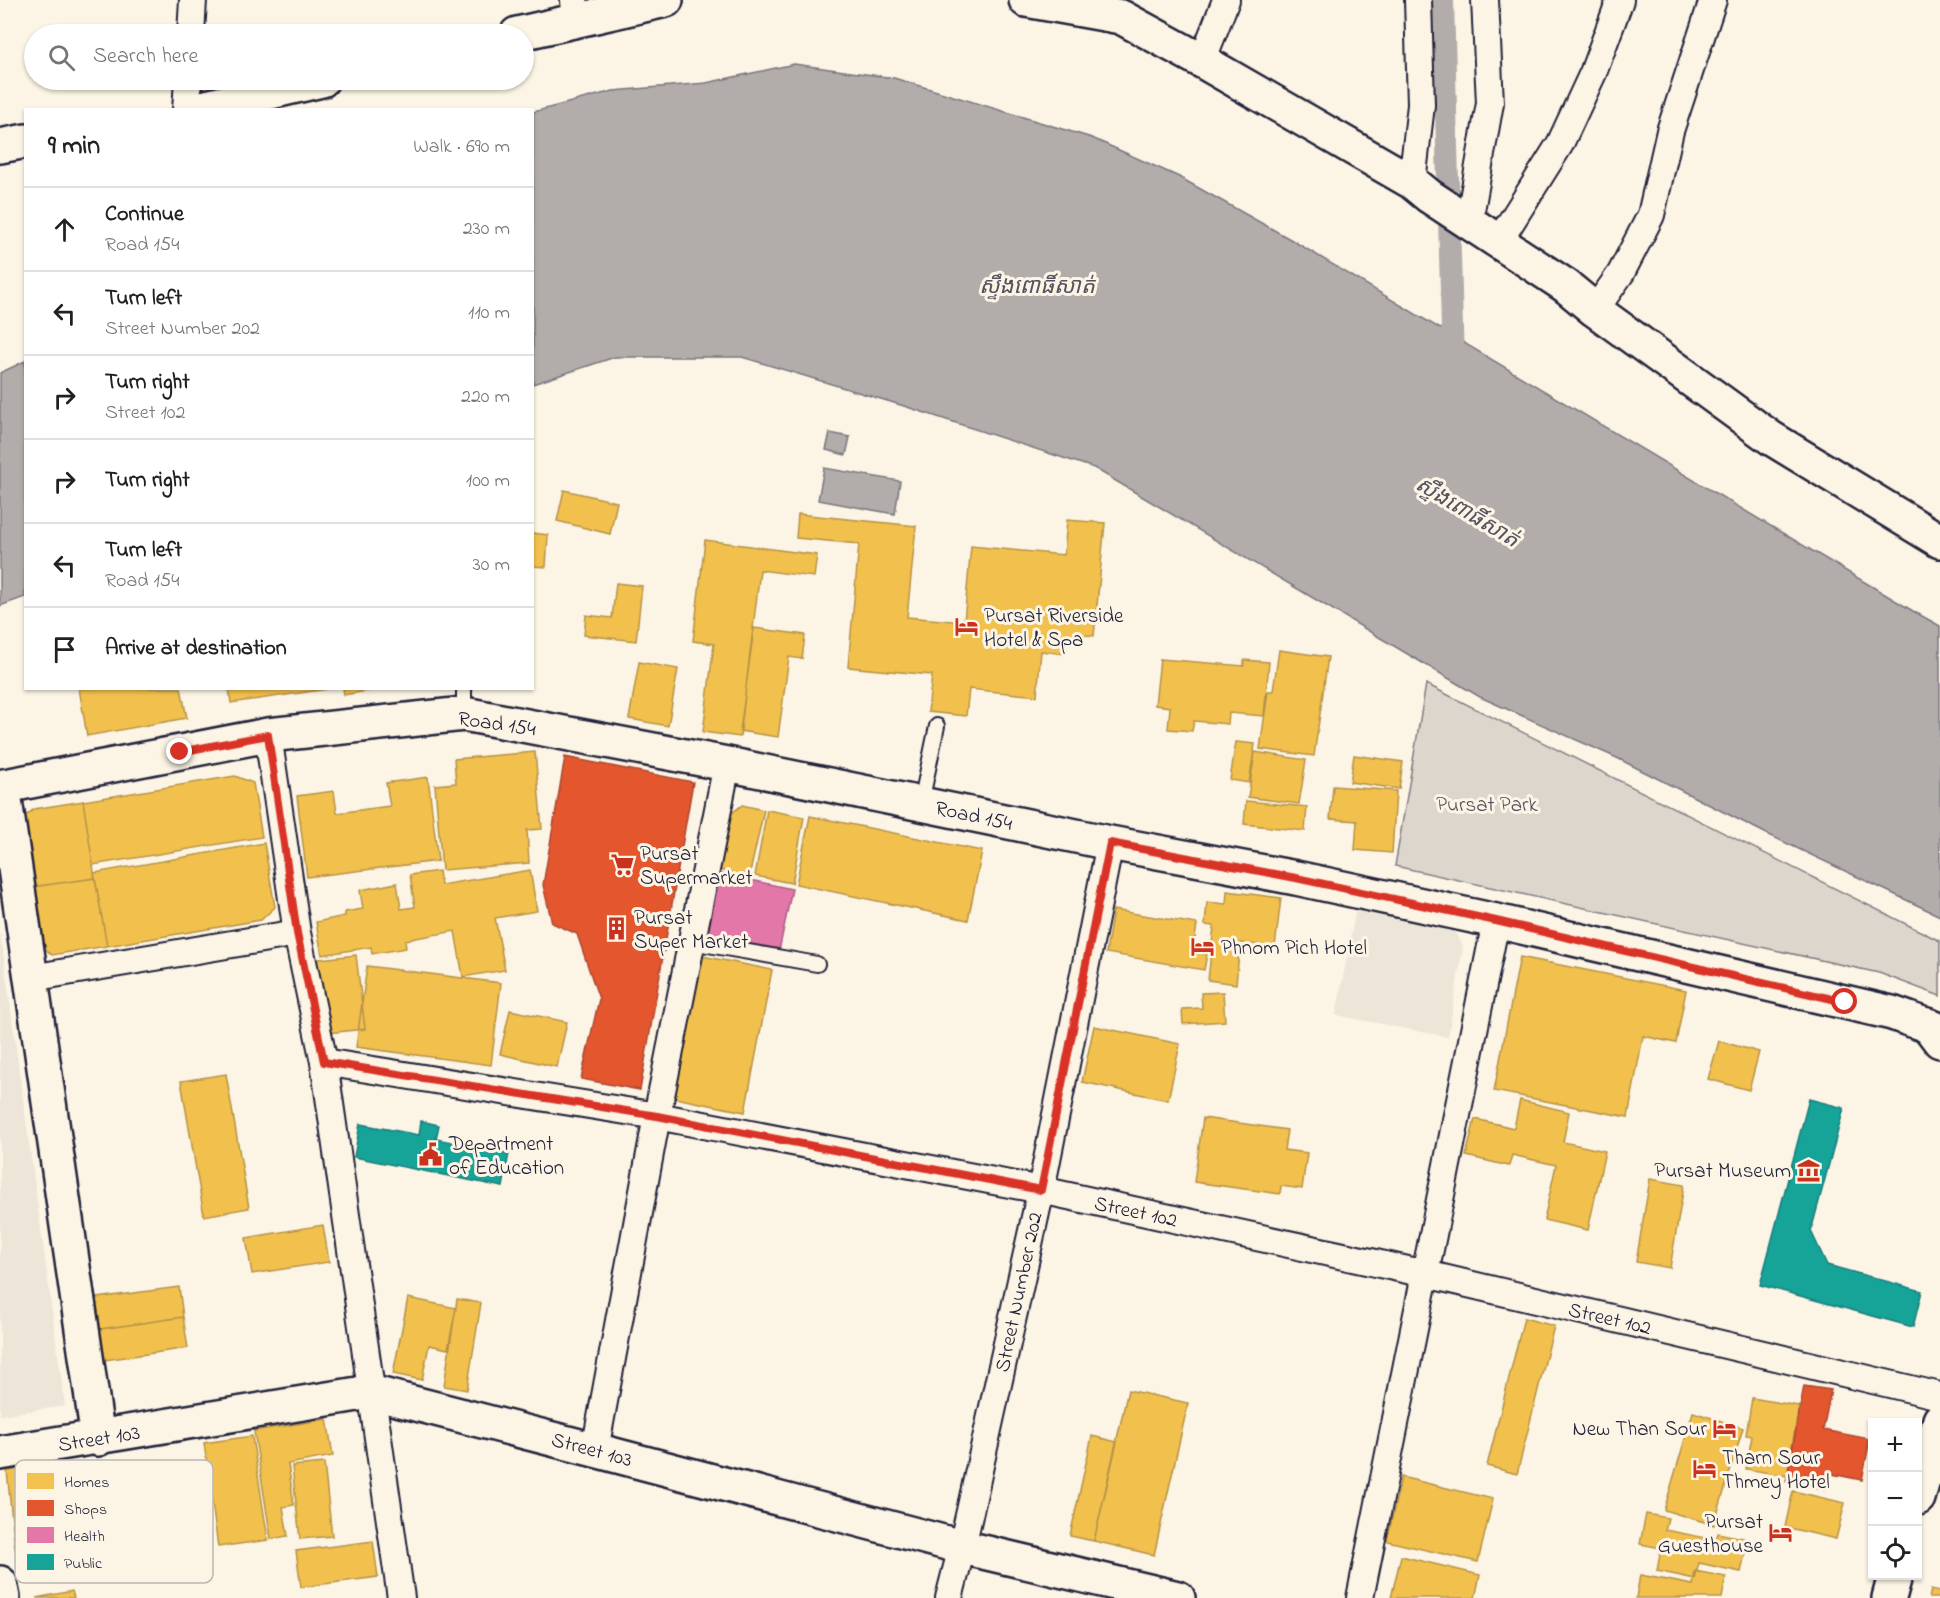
<!DOCTYPE html>
<meta charset="utf-8">
<style>
:root{--surface:#fff;--page:#f2f2f2;--text:#202124;--muted:#757577;--line:#e0e0e0}
body{margin:0;font-family:"Indie Flower","Noto Sans Khmer",sans-serif;background:var(--page);color:var(--text)}
.controls{position:absolute;right:18px;bottom:18px;display:grid;overflow:hidden;border-radius:0px;box-shadow:0 2px 4px #0004}
.controls button{width:54px;height:54px;display:grid;place-items:center;padding:0;border:0;border-bottom:2px solid var(--line);background:var(--surface);color:var(--text);font:30px sans-serif}
.stop{position:absolute;width:18px;height:18px;margin:-14px;border:4px solid #d93025;border-radius:50%;background:#fff}
.stop.end{background:#d93025;border-color:#fff;box-shadow:0 2px 6px #0008}
.list{margin:0;padding:0;list-style:none}
h2{display:flex;justify-content:space-between;align-items:center;height:78px;margin:0;padding:0 24px;font-size:26px}
h2 small{font-size:20px;font-weight:400;color:var(--muted)}
.list li{display:grid;grid-template-columns:39px 1fr auto;gap:18px;align-items:center;box-sizing:border-box;height:84px;padding:0 24px;border-top:2px solid var(--line)}
.list b{display:block;font-size:22px;white-space:nowrap}
.list p{margin:0;font-size:20px;white-space:nowrap;color:var(--muted)}
.list em{font-size:20px;font-style:normal;color:var(--muted)}
.icon{flex:none;width:33px;height:33px;fill:none;stroke:currentColor;stroke-width:2;stroke-linecap:round;stroke-linejoin:round}
.map{position:relative;flex:none;width:1940px;height:1598px;overflow:hidden}
.search{position:absolute;background:var(--surface);box-shadow:0 2px 4px #0004;left:24px;top:24px;width:510px;height:66px;display:flex;align-items:center;gap:15px;box-sizing:border-box;padding:0 21px;border-radius:33px;color:var(--muted);font-size:22px}
.panel{position:absolute;background:var(--surface);box-shadow:0 2px 4px #0004;left:24px;top:108px;width:510px;height:582px;border-radius:0px}
.map>svg:first-child{display:block}
.built{fill:#ece5d8}
.green{fill:#dcd6cc;stroke:#7f7c84;stroke-width:1.5}
.water{fill:#b2adab;stroke:#78757e;stroke-width:1.5}
.homes{fill:#f2c14e;stroke:#b49148;stroke-width:1.5}
.shops{fill:#e4572e;stroke:#aa4732;stroke-width:1.5}
.health{fill:#e377a8;stroke:#a95e87;stroke-width:1.5}
.public{fill:#17a398;stroke:#1a7c7c;stroke-width:1.5}
.lines{fill:none;stroke-linecap:round;stroke-linejoin:round}
.canal{stroke:#b2adab;stroke-width:22}
.lane-casing{stroke:#22223b;stroke-width:18}
.street-casing{stroke:#22223b;stroke-width:30}
.secondary-casing{stroke:#22223b;stroke-width:38}
.primary-casing{stroke:#22223b;stroke-width:38}
.lane{stroke:#fcf5e5;stroke-width:14}
.street{stroke:#fcf5e5;stroke-width:26}
.secondary{stroke:#fcf5e5;stroke-width:33}
.primary{stroke:#fcf5e5;stroke-width:33}
.route{stroke:#d93025;stroke-width:8}
.labels{text-anchor:middle;stroke-width:6;stroke-linejoin:round;paint-order:stroke}
.poi-label{font-size:21px;fill:#22223b;stroke:#fcf5e5;text-anchor:start}
.street-label{font-size:21px;fill:#22223b;stroke:#fcf5e5}
.park-label{font-size:21px;fill:#504f5f;stroke:#fcf5e5}
.water-label{font-size:22px;font-style:italic;fill:#545362;stroke:#fcf5e5}
.key{fill:#fcf5e5;stroke:#bbb6b2;stroke-width:1.5}
.key-label{font-size:16px;fill:#22223b}
</style>
<div class="map">
<svg width="1940" height="1598" viewBox="0 0 1940 1598">
<rect width="100%" height="100%" fill="#fcf5e5"/>
<filter id="ink" filterUnits="userSpaceOnUse"><feTurbulence type="fractalNoise" baseFrequency=".0167" numOctaves="2"/><feDisplacementMap in="SourceGraphic" scale="12" xChannelSelector="R" yChannelSelector="G"/><feConvolveMatrix kernelMatrix="1 2 1 2 8 2 1 2 1" color-interpolation-filters="sRGB"/></filter>
<g filter="url(#ink)">
<!-- built -->
<path class="built" d="M1357,903l94,25 8,11 4,7 -15,91 -112,-22z
M0,930l65,476 -65,9z"/>
<!-- green -->
<path class="green" d="M1426,684l514,257v55l-61,-23 -484,-107z"/>
<!-- water -->
<path class="water" d="M794,64l100,14 198,60 87,39 111,62 623,372 27,15v290l-173,-82 -150,-76 -137,-61 -386,-229 -190,-62 -162,-49h-127l-82,27v-272l80,-21 93,-8z
M25,361v236l-25,9v-233z
M830,433l20,4 -4,18 -20,-5z
M824,468l76,13 -5,33 -77,-14z"/>
<!-- homes -->
<path class="homes" d="M564,490l53,12 -7,32 -53,-13z
M798,514l118,12 -9,91 57,5 7,-76 93,9 3,-35 38,3 -11,113 -27,-3 -2,21 -24,-3 -4,45 -68,-7 -3,27 -38,-4 4,-37 -84,-8 11,-123 -63,-6z
M532,533l16,2 -2,32 -14,-1z
M705,540l112,15 -3,22 -54,-7 -20,167 -37,-5 11,-88 -21,-3z
M616,583l26,3 -6,55 -52,-6 2,-20 26,3z
M754,628l51,7 -3,24 -13,-2 -11,80 -38,-6z
M1279,650l49,7 -14,99 -54,-7 8,-58h5z
M1160,659l84,7v-6l25,2 -5,54 -35,-3 -1,11 -34,-3 -2,10 -24,-2 2,-22 -15,-2z
M639,662l39,7 -10,57 -39,-7z
M79,688h102l6,30 -100,18z
M229,688h98v1l-96,14z
M343,688h42l-41,7z
M1236,742l19,2 -6,39 -19,-3z
M535,752l7,77 -15,1 2,33 -87,7 -7,-85 21,-2 -2,-24z
M1255,752l51,8 -7,44 -51,-7z
M1354,755l49,7 -4,27 -49,-7z
M235,776l18,7 9,54 -169,28 -10,-64z
M428,777l10,84 -131,16 -10,-81 37,-5 3,22 53,-7 -4,-23z
M1333,786l63,5 -4,62 -37,-3 2,-29 -27,-2z
M83,801l12,77 -63,9 -10,-68 12,-10z
M1246,801l61,6 -2,24 -61,-7z
M742,805l22,5 -15,67 -30,-7 13,-57z
M767,810l37,7 -12,66 -37,-7z
M810,816l172,35 -14,69 -172,-36z
M264,843l11,64 -14,13 -154,26 -13,-73z
M530,870l7,41 -42,7 10,52 -42,7 -8,-46 -50,9 1,8 -34,6 -1,-7 -49,8 -6,-33 29,-6v-4l18,-3 -3,-19 37,-7 4,26 14,-2 -5,-32 29,-4 2,14z
M95,878l12,68 -55,9 -13,-12 -7,-56z
M1227,891l54,7 -6,49 -35,-4 -4,41 -28,-4 6,-54 -9,-1 2,-23 19,2z
M1113,910l84,14 -4,28 14,2 -3,16 -98,-17z
M356,955l9,74 -47,5 -8,-74z
M702,956l70,14 -27,142 -70,-14z
M1520,957l166,33 -10,53 -33,-7 -15,81 -134,-26z
M367,966l134,17 -10,82 -135,-18z
M1223,992l2,29 -42,3 -1,-15 20,-1 -1,-15z
M510,1010l57,12 -10,45 -57,-13z
M1094,1026l86,18 -12,56 -86,-18z
M1719,1041l40,11 -10,38 -41,-11z
M226,1074l23,134 -45,8 -23,-135z
M1520,1100l49,12 -6,30 42,9 -17,79 -44,-10 12,-55 -44,-10 -3,11 -43,-10 9,-37 39,9z
M1203,1118l84,12 -3,20 23,3 -5,36 -21,-3 -1,8 -86,-12z
M1650,1179l34,6 -14,83 -34,-6z
M323,1225l6,37 -77,12 -6,-36z
M179,1287l4,30 -89,13 -5,-31z
M408,1298l48,10 -8,41 -19,-4 -7,35 -29,-6z
M457,1299l24,4 -14,87 -23,-4z
M183,1317l5,31 -90,13 -4,-31z
M1524,1318l30,8 -37,148 -30,-8z
M1128,1390l60,13 -34,152 -60,-14z
M1752,1398l47,8 -12,70 -41,-7 6,-33 -6,-1z
M1693,1412l50,16 -29,97 -50,-15z
M327,1419l6,37 -45,8 6,41 -11,2 5,29 -17,3 -17,-108z
M252,1436l16,104 -50,7 -14,-104z
M1092,1436l25,6 -23,99 -24,-5z
M324,1463l8,73 -32,3 -8,-73z
M46,1466l9,79 -40,4 -8,-78z
M1401,1477l92,22 -15,63 -91,-21z
M1793,1491l52,12 -9,36 -51,-12z
M1646,1514l22,4 -3,12 51,10 2,-7 30,6 -7,33 -42,-9 -4,16 -38,-8 4,-23 -21,-4z
M373,1541l5,36 -77,10 -5,-36z
M1401,1556l79,19 -5,23h-84z
M1695,1571l31,6 -4,21h-86l4,-23 53,10z
M1931,1590l9,2v6h-11z
M72,1591l2,7h-38z"/>
<!-- shops -->
<path class="shops" d="M565,757l128,25 -53,308 -59,-11 18,-80 -22,-65 -25,-11 -9,-38z
M1804,1386l27,4 -8,40 47,9 -8,41 -35,-7 -3,16 -38,-7z"/>
<!-- health -->
<path class="health" d="M718,873l74,16 -13,62 -74,-16z"/>
<!-- public -->
<path class="public" d="M1809,1099l35,9 -33,123 16,34 95,26 -9,36 -153,-42z
M421,1121l18,4 -3,14 73,14 -6,34 -149,-30 6,-33 59,11z"/>
<g class="lines">
<!-- canal -->
<path class="canal" d="M1443,0l10,364"/>
<defs>
<path id="lane" d="M464,714v-26
M921,803l16,-77
M691,942l126,22"/>
<path id="street" d="M574,0l2,21
M191,34l2,-34
M1202,61l24,-61
M186,110l2,-30
M1412,182l9,-77 -3,-105
M1469,222l21,-119 -5,-103
M1499,241l61,-97 33,-71 27,-73
M1595,310l26,-37 30,-58 19,-84 43,-131
M268,735l29,198 27,129 77,536
M31,978l266,-45
M324,1062l333,54 384,74 385,84 514,122
M595,1450l62,-334 70,-352
M949,1598l13,-51 79,-357 69,-347
M1360,1598l136,-677"/>
<path id="secondary" d="M1026,0l95,17 81,44 210,121 17,14 137,90 29,24 176,128 169,103
M517,34l149,-34
M193,110l129,-30
M0,146l26,-5
M3,786l95,653
M0,787l268,-52 196,-21 263,50 383,79 186,35 200,43 396,92 48,17
M0,1453l370,-61 225,58 367,97 216,51
M0,1583l3,15"/>
<path id="primary" d="M1928,1025l12,16
M1918,1498l22,-78
M1889,1598l6,-22"/>
</defs>
<!-- lane casing -->
<use href="#lane" class="lane-casing"/>
<!-- street casing -->
<use href="#street" class="street-casing"/>
<!-- secondary casing -->
<use href="#secondary" class="secondary-casing"/>
<!-- primary casing -->
<use href="#primary" class="primary-casing"/>
<!-- lane -->
<use href="#lane" class="lane"/>
<!-- street -->
<use href="#street" class="street"/>
<!-- secondary -->
<use href="#secondary" class="secondary"/>
<!-- primary -->
<use href="#primary" class="primary"/>
</g>
</g>
<g class="lines" filter="url(#ink)">
<!-- route -->
<path class="route" d="M180,752l88,-17 29,198 27,129 333,54 384,74 69,-347 186,35 200,43 349,81"/>
</g>
<!-- icons -->
<defs>
<symbol id="hotel-bare" viewBox="-9 -9 18 18"><path d="M-6-4.5h1.5V1H6V5H4.5V3h-9V5H-6ZM-4 0a1.8 1.8 0 1 1 3.6 0ZM.5 0V-2.5h3Q6-2.5 6 0Z" fill="#c8321e" stroke="#fcf5e5" stroke-width="2.5" paint-order="stroke"/></symbol>
<symbol id="supermarket-bare" viewBox="-9 -9 18 18"><path d="M-6-5.5h2.5l.6 2H6L4.5 2H-2.5L-4.4-4H-6ZM-1.5 3.2a1.3 1.3 0 1 0 .1 0ZM3 3.2a1.3 1.3 0 1 0 .1 0Z" fill="#c8321e" stroke="#fcf5e5" stroke-width="2.5" paint-order="stroke"/></symbol>
<symbol id="building-bare" viewBox="-9 -9 18 18"><path d="M-4-6H4V6H1V3H-1V6H-4ZM-2.5-4.3h1.7v1.8h-1.7ZM.8-4.3h1.7v1.8H.8ZM-2.5-1h1.7V.8h-1.7ZM.8-1h1.7V.8H.8Z" fill="#c8321e" stroke="#fcf5e5" stroke-width="2.5" paint-order="stroke"/></symbol>
<symbol id="civic-bare" viewBox="-9 -9 18 18"><path d="M-.6-6.5H3V-4.5H.6V-3L4-1V1h2V6H-6V1h2V-1L-.6-3ZM-1.2 2.5V6h2.4V2.5Z" fill="#c8321e" stroke="#fcf5e5" stroke-width="2.5" paint-order="stroke"/></symbol>
<symbol id="museum-bare" viewBox="-9 -9 18 18"><path d="M0-6L6-3V-2H-6V-3ZM-5-1h2V3h-2ZM-1-1h2V3h-2ZM3-1h2V3H3ZM-6 4H6V6H-6Z" fill="#c8321e" stroke="#fcf5e5" stroke-width="2.5" paint-order="stroke"/></symbol>
</defs>
<g fill-rule="evenodd">
<use href="#hotel-bare" x="950" y="610" width="33" height="33"/>
<use href="#supermarket-bare" x="606" y="848" width="33" height="33"/>
<use href="#building-bare" x="600" y="912" width="33" height="33"/>
<use href="#hotel-bare" x="1186" y="930" width="33" height="33"/>
<use href="#civic-bare" x="414" y="1138" width="33" height="33"/>
<use href="#museum-bare" x="1792" y="1154" width="33" height="33"/>
<use href="#hotel-bare" x="1708" y="1412" width="33" height="33"/>
<use href="#hotel-bare" x="1688" y="1452" width="33" height="33"/>
<use href="#hotel-bare" x="1764" y="1516" width="33" height="33"/>
</g>
<g class="labels">
<!-- poi labels -->
<g class="poi-label">
<text x="984" y="622">Pursat Riverside<tspan x="984" dy="24">Hotel &amp; Spa</tspan></text>
<text x="640" y="860">Pursat<tspan x="640" dy="24">Supermarket</tspan></text>
<text x="634" y="924">Pursat<tspan x="634" dy="24">Super Market</tspan></text>
<text x="1221" y="954">Phnom Pich Hotel</text>
<text x="449" y="1150">Department<tspan x="449" dy="24">of Education</tspan></text>
<text x="1791" y="1177" text-anchor="end">Pursat Museum</text>
<text x="1707" y="1435" text-anchor="end">New Than Sour</text>
<text x="1722" y="1464">Tharn Sour<tspan x="1722" dy="24">Thmey Hotel</tspan></text>
<text x="1763" y="1528" text-anchor="end">Pursat<tspan x="1763" dy="24">Guesthouse</tspan></text>
</g>
<!-- street labels -->
<g class="street-label">
<text transform="translate(497 723) rotate(8)" y="7">Road 154</text>
<text transform="translate(974 815) rotate(12)" y="7">Road 154</text>
<text transform="translate(1136 1211) rotate(12)" y="7">Street 102</text>
<text transform="translate(1018 1292) rotate(-78)" y="7">Street Number 202</text>
<text transform="translate(1610 1318) rotate(13)" y="7">Street 102</text>
<text transform="translate(99 1438) rotate(-9)" y="7">Street 103</text>
<text transform="translate(592 1449) rotate(15)" y="7">Street 103</text>
</g>
<!-- park labels -->
<g class="park-label">
<text x="1487" y="811">Pursat Park</text>
</g>
<!-- water labels -->
<g class="water-label">
<text x="1037" y="293">ស្ទឹងពោធិ៍សាត់</text>
<text transform="translate(1468 511) rotate(31)" y="8">ស្ទឹងពោធិ៍សាត់</text>
</g>
</g>
<!-- legend -->
<rect x="15" y="1460" width="198" height="123" rx="9" class="key"/>
<rect x="27" y="1473" width="27" height="16" fill="#f2c14e"/>
<rect x="27" y="1500" width="27" height="16" fill="#e4572e"/>
<rect x="27" y="1527" width="27" height="16" fill="#e377a8"/>
<rect x="27" y="1554" width="27" height="16" fill="#17a398"/>
<g class="key-label">
<text x="64" y="1487">Homes</text>
<text x="64" y="1514">Shops</text>
<text x="64" y="1541">Health</text>
<text x="64" y="1568">Public</text>
</g>
</svg>
<div class="controls">
<button>+</button>
<button>−</button>
<button><svg class="icon" aria-label="locate" viewBox="0 0 24 24"><circle cx="12" cy="12" r="6"/><path d="M12 2v4M12 18v4M2 12h4M18 12h4"/></svg></button>
</div>
<div class="stop" style="left:1845px;top:1002px"></div>
<div class="stop end" style="left:180px;top:752px"></div>
<div class="search"><svg class="icon" aria-label="search" viewBox="0 0 24 24"><circle cx="10" cy="10" r="6"/><path d="M15 15l6 6"/></svg>Search here</div>
<section class="panel">
<h2>9 min<small>Walk · 690 m</small></h2>
<ul class="list">
<li><svg class="icon" aria-label="ahead" viewBox="0 0 24 24"><path d="M12 20V5M6 11l6-6 6 6"/></svg><div><b>Continue</b><p>Road 154</p></div><em>230 m</em></li>
<li><svg class="icon" aria-label="left" viewBox="0 0 24 24"><path d="M17 20v-9H6M10 6l-5 5 5 5"/></svg><div><b>Turn left</b><p>Street Number 202</p></div><em>110 m</em></li>
<li><svg class="icon" aria-label="right" viewBox="0 0 24 24"><path d="M7 20v-9h11M14 6l5 5-5 5"/></svg><div><b>Turn right</b><p>Street 102</p></div><em>220 m</em></li>
<li><svg class="icon" aria-label="right" viewBox="0 0 24 24"><path d="M7 20v-9h11M14 6l5 5-5 5"/></svg><div><b>Turn right</b></div><em>100 m</em></li>
<li><svg class="icon" aria-label="left" viewBox="0 0 24 24"><path d="M17 20v-9H6M10 6l-5 5 5 5"/></svg><div><b>Turn left</b><p>Road 154</p></div><em>30 m</em></li>
<li><svg class="icon" aria-label="arrive" viewBox="0 0 24 24"><path d="M6 21V4h12l-3 4 3 4H6"/></svg><div><b>Arrive at destination</b></div></li>
</ul>
</section>
</div>
